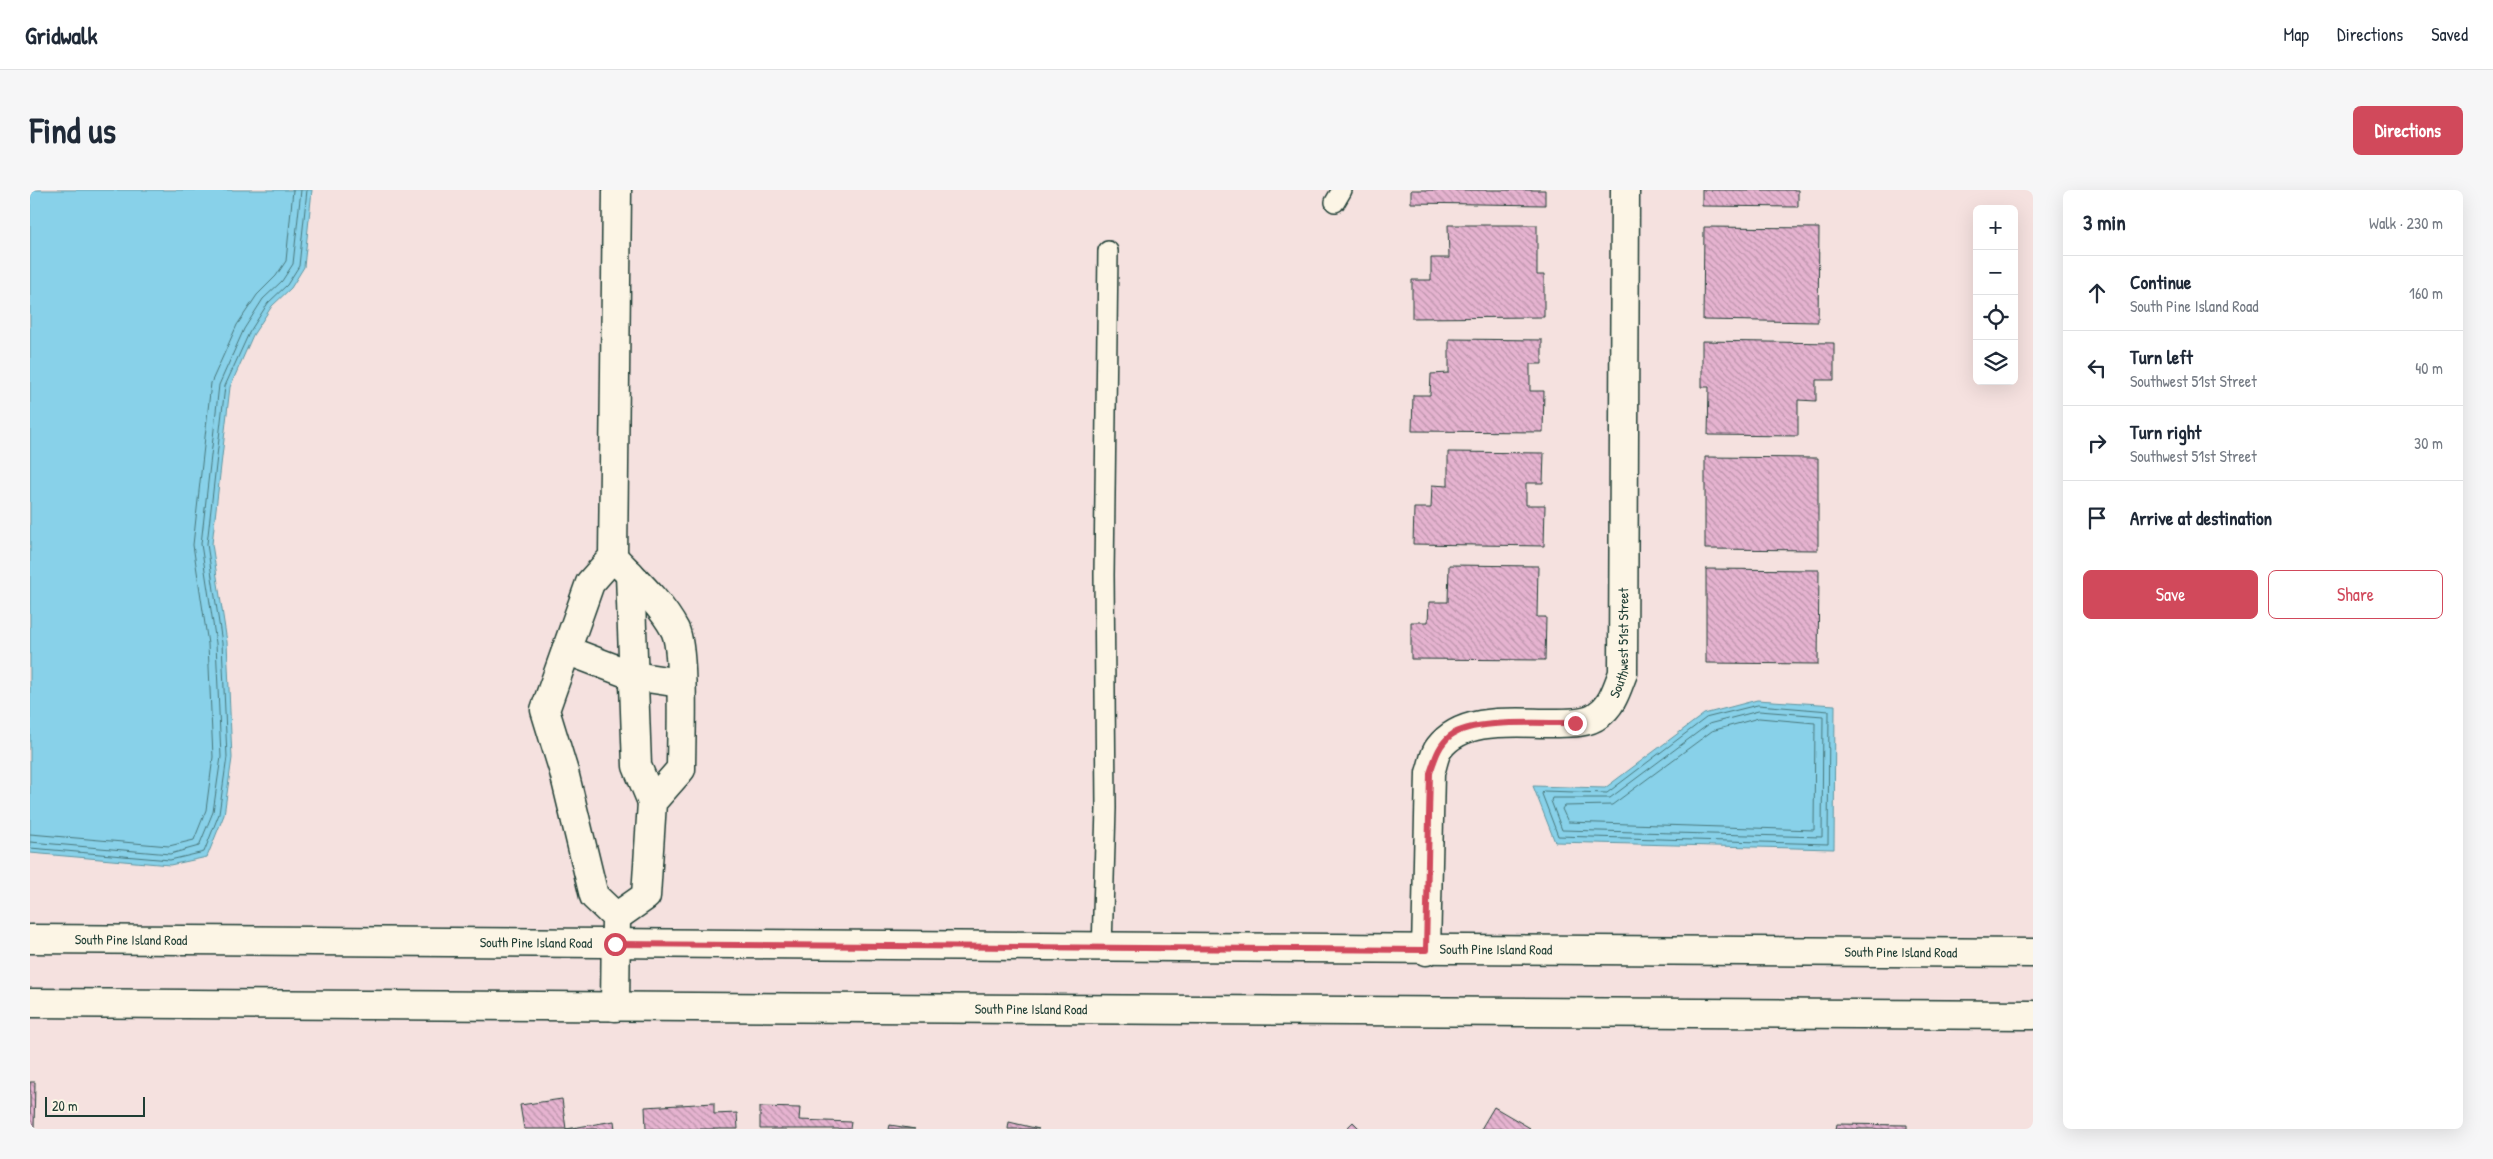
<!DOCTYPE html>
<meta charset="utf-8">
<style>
:root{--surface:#fff;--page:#f6f6f7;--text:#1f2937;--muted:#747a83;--line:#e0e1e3;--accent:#d1495b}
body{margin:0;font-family:"Patrick Hand",sans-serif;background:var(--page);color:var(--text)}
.controls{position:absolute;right:15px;top:15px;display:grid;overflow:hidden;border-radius:8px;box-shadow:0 5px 20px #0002}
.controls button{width:45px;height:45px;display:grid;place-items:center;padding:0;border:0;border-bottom:1px solid var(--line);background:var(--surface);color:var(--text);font:25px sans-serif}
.scale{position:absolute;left:15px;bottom:12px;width:100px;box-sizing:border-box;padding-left:5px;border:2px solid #1f3d34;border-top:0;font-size:14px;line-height:18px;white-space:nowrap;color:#1f3d34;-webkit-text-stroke:4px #fcf5e5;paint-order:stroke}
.stop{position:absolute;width:15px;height:15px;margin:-11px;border:4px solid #d1495b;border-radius:50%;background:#fff}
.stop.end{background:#d1495b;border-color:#fff;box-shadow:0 1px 5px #0008}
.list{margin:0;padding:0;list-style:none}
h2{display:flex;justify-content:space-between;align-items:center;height:65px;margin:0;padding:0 20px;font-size:21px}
h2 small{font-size:16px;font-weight:400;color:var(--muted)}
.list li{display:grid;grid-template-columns:32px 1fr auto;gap:15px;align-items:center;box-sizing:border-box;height:75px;padding:0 20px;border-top:1px solid var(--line)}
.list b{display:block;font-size:19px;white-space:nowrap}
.list p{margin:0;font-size:16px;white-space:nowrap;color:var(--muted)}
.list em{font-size:16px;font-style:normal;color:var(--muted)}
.actions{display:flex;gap:10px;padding:15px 20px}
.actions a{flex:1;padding:11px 0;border:1px solid var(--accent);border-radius:8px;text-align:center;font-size:18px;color:var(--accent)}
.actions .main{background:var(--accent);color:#fff}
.icon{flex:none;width:28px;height:28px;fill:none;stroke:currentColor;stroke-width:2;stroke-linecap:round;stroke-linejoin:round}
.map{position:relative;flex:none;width:2003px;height:939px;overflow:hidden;border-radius:8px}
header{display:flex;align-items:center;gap:30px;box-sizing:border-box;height:70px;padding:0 25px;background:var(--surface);border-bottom:1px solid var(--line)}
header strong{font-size:24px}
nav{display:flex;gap:28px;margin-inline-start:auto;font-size:18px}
.intro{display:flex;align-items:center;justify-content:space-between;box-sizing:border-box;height:120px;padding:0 30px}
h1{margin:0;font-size:35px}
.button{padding:12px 22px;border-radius:8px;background:var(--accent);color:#fff;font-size:18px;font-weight:700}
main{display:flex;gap:30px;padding:0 30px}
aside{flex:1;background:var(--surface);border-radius:8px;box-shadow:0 5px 20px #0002}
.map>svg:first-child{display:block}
.water{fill:#88d1e9;stroke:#5e96a1}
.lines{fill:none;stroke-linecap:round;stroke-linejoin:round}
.shore{stroke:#49787c;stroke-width:1}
.building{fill:url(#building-back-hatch);stroke:#1f3d34}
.lane-casing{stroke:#1f3d34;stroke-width:22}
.street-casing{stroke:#1f3d34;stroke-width:31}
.secondary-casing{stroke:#1f3d34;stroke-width:31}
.lane{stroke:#fcf5e5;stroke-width:19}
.street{stroke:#fcf5e5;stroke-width:28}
.secondary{stroke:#fcf5e5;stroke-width:28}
.route{stroke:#d1495b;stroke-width:6}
.labels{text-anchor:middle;stroke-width:4.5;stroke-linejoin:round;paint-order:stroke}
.street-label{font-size:14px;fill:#1f3d34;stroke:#fcf5e5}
</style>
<header>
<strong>Gridwalk</strong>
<nav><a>Map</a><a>Directions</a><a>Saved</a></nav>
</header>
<div class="intro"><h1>Find us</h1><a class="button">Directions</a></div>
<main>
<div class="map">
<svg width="2003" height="939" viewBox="0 0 2003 939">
<defs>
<pattern id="building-back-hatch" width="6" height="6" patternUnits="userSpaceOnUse" patternTransform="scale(1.25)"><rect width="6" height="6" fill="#e6b3d0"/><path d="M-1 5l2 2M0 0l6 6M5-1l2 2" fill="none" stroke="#ba93aa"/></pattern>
</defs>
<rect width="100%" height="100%" fill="#f5e1df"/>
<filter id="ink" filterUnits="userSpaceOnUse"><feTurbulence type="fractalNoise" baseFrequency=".02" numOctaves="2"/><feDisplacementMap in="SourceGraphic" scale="10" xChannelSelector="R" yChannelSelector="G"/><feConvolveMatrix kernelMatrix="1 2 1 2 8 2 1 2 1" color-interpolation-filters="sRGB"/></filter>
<g filter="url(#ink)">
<!-- water -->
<path class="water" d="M0,0h282l-8,77 -13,21 -19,18 -19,29 -23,52 -18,157 15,98 5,116 -8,57 -17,42 -37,8 -140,-12z
M1727,510l78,5 -1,144 -279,-7 -22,-56 72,2 99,-74z"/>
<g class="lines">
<!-- shore -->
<path class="shore" d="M1728,515l71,6 -1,133 -270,-8 -16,-42 1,-3 64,2 99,-75z
M1729,521l64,5 -1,121 -260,-7 -11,-29 1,-3h58l99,-74z
M1729,528l56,5 -1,107 -246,-8 -6,-13 2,-3 48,-1 100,-74z
M0,644l139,12 25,-6 12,-30 7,-53 -5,-113 -15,-99 18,-162 26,-58 20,-30 19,-19 10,-15 7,-71
M0,652l140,12 29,-8 14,-34 8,-55 -5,-114 -15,-99 18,-159 25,-56 19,-30 19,-18 11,-17 8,-74
M0,658l140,12 34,-8 15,-38 8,-57 -5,-114 -15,-99 18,-158 24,-53 19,-30 19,-18 12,-19 8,-76"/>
</g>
<!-- building -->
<path class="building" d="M1381,0h134v15l-134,-2z
M1672,0h96v17l-96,-1z
M1418,35h89v50h7v42l-132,1v-38h19v-22h18z
M1674,37l115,1 -1,94 -115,-2z
M1419,149l93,1v24h-12v27h14l-1,41 -131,-1 1,-36h17l1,-21 18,-1z
M1672,151l132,2v37h-18v21l-18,-1v36l-90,-1 1,-48h-7z
M1418,262l96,1 -1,30h-17v22h19l-1,41 -131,-2 1,-36h17l1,-23 16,1z
M1675,267l113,1v92l-113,-1z
M1419,375l89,1 -1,51h9l-1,43 -134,-1v-37h17l1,-20h19z
M1676,379l113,1 -1,94 -112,-1z
M0,892h5l-1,47h-4z
M532,909l4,30 48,-8 1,8h-91l-4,-24z
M684,913v11l23,-1 1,16h-92l-1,-22z
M730,917l40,1 -1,12 52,2 -1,7h-90z
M1464,917l36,21 -1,1h-48z
M979,932l30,7h-31z
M1323,932l7,7h-14z
M1807,934l70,1v4h-71z
M860,935l25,4h-26z"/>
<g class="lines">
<defs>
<path id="lane" d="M1305,12l7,-12
M1072,758l4,-140 -2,-233 4,-324"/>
<g id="street">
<path d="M583,367c21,22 48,46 62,73 10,21 6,111 6,139l-29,33 -6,94 -30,21"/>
<path d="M600,384l7,192 15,36"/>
<path d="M536,460l68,26 46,7"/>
<path id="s1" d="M1396,761l4,-178c3,-8 4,-19 9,-25 25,-34 82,-24 119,-25 13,0 30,0 40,-8 15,-10 19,-27 25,-42l2,-483"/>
<path d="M585,817l1,-90 -22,-21 -30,-124 -19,-62 45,-127 23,-26 4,-367"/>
</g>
<g id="secondary">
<path id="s2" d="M0,749l2003,14"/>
<path id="s3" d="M0,813l2003,12"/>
</g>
</defs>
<!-- lane casing -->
<use href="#lane" class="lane-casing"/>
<!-- street casing -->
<use href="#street" class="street-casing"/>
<!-- secondary casing -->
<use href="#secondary" class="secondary-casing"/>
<!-- lane -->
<use href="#lane" class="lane"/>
<!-- street -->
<use href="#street" class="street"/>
<!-- secondary -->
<use href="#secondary" class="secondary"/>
</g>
</g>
<g class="lines" filter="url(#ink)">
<!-- route -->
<path class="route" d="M585,754l811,6 4,-177c5,-14 8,-27 20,-37 23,-18 95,-12 125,-13"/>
</g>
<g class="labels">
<!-- street labels -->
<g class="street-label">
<text dy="5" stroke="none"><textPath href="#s1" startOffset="452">Southwest 51st Street</textPath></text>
<text dy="5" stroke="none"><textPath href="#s2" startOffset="101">South Pine Island Road</textPath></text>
<text dy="5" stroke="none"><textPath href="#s2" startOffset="506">South Pine Island Road</textPath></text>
<text dy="5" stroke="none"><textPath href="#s2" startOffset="1466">South Pine Island Road</textPath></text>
<text dy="5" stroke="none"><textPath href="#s2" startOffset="1871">South Pine Island Road</textPath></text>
<text dy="5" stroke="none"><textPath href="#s3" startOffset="1001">South Pine Island Road</textPath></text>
</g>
</g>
</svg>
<div class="controls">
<button>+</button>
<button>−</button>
<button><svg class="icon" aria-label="locate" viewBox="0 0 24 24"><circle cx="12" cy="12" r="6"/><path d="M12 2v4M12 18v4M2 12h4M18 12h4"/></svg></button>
<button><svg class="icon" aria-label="layers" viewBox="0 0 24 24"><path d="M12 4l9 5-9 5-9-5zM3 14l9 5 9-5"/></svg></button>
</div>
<div class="scale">20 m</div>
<div class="stop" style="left:585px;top:754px"></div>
<div class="stop end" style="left:1545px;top:533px"></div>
</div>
<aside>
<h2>3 min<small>Walk · 230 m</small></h2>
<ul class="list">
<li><svg class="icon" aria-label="ahead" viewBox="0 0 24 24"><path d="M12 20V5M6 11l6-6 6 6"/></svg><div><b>Continue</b><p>South Pine Island Road</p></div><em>160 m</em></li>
<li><svg class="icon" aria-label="left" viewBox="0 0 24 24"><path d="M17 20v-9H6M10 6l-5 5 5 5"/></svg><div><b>Turn left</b><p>Southwest 51st Street</p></div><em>40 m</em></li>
<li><svg class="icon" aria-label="right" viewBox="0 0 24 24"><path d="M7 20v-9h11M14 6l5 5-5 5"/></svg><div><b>Turn right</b><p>Southwest 51st Street</p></div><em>30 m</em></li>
<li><svg class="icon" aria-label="arrive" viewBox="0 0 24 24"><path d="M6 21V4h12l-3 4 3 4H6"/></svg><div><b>Arrive at destination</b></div></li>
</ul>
<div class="actions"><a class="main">Save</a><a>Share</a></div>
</aside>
</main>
